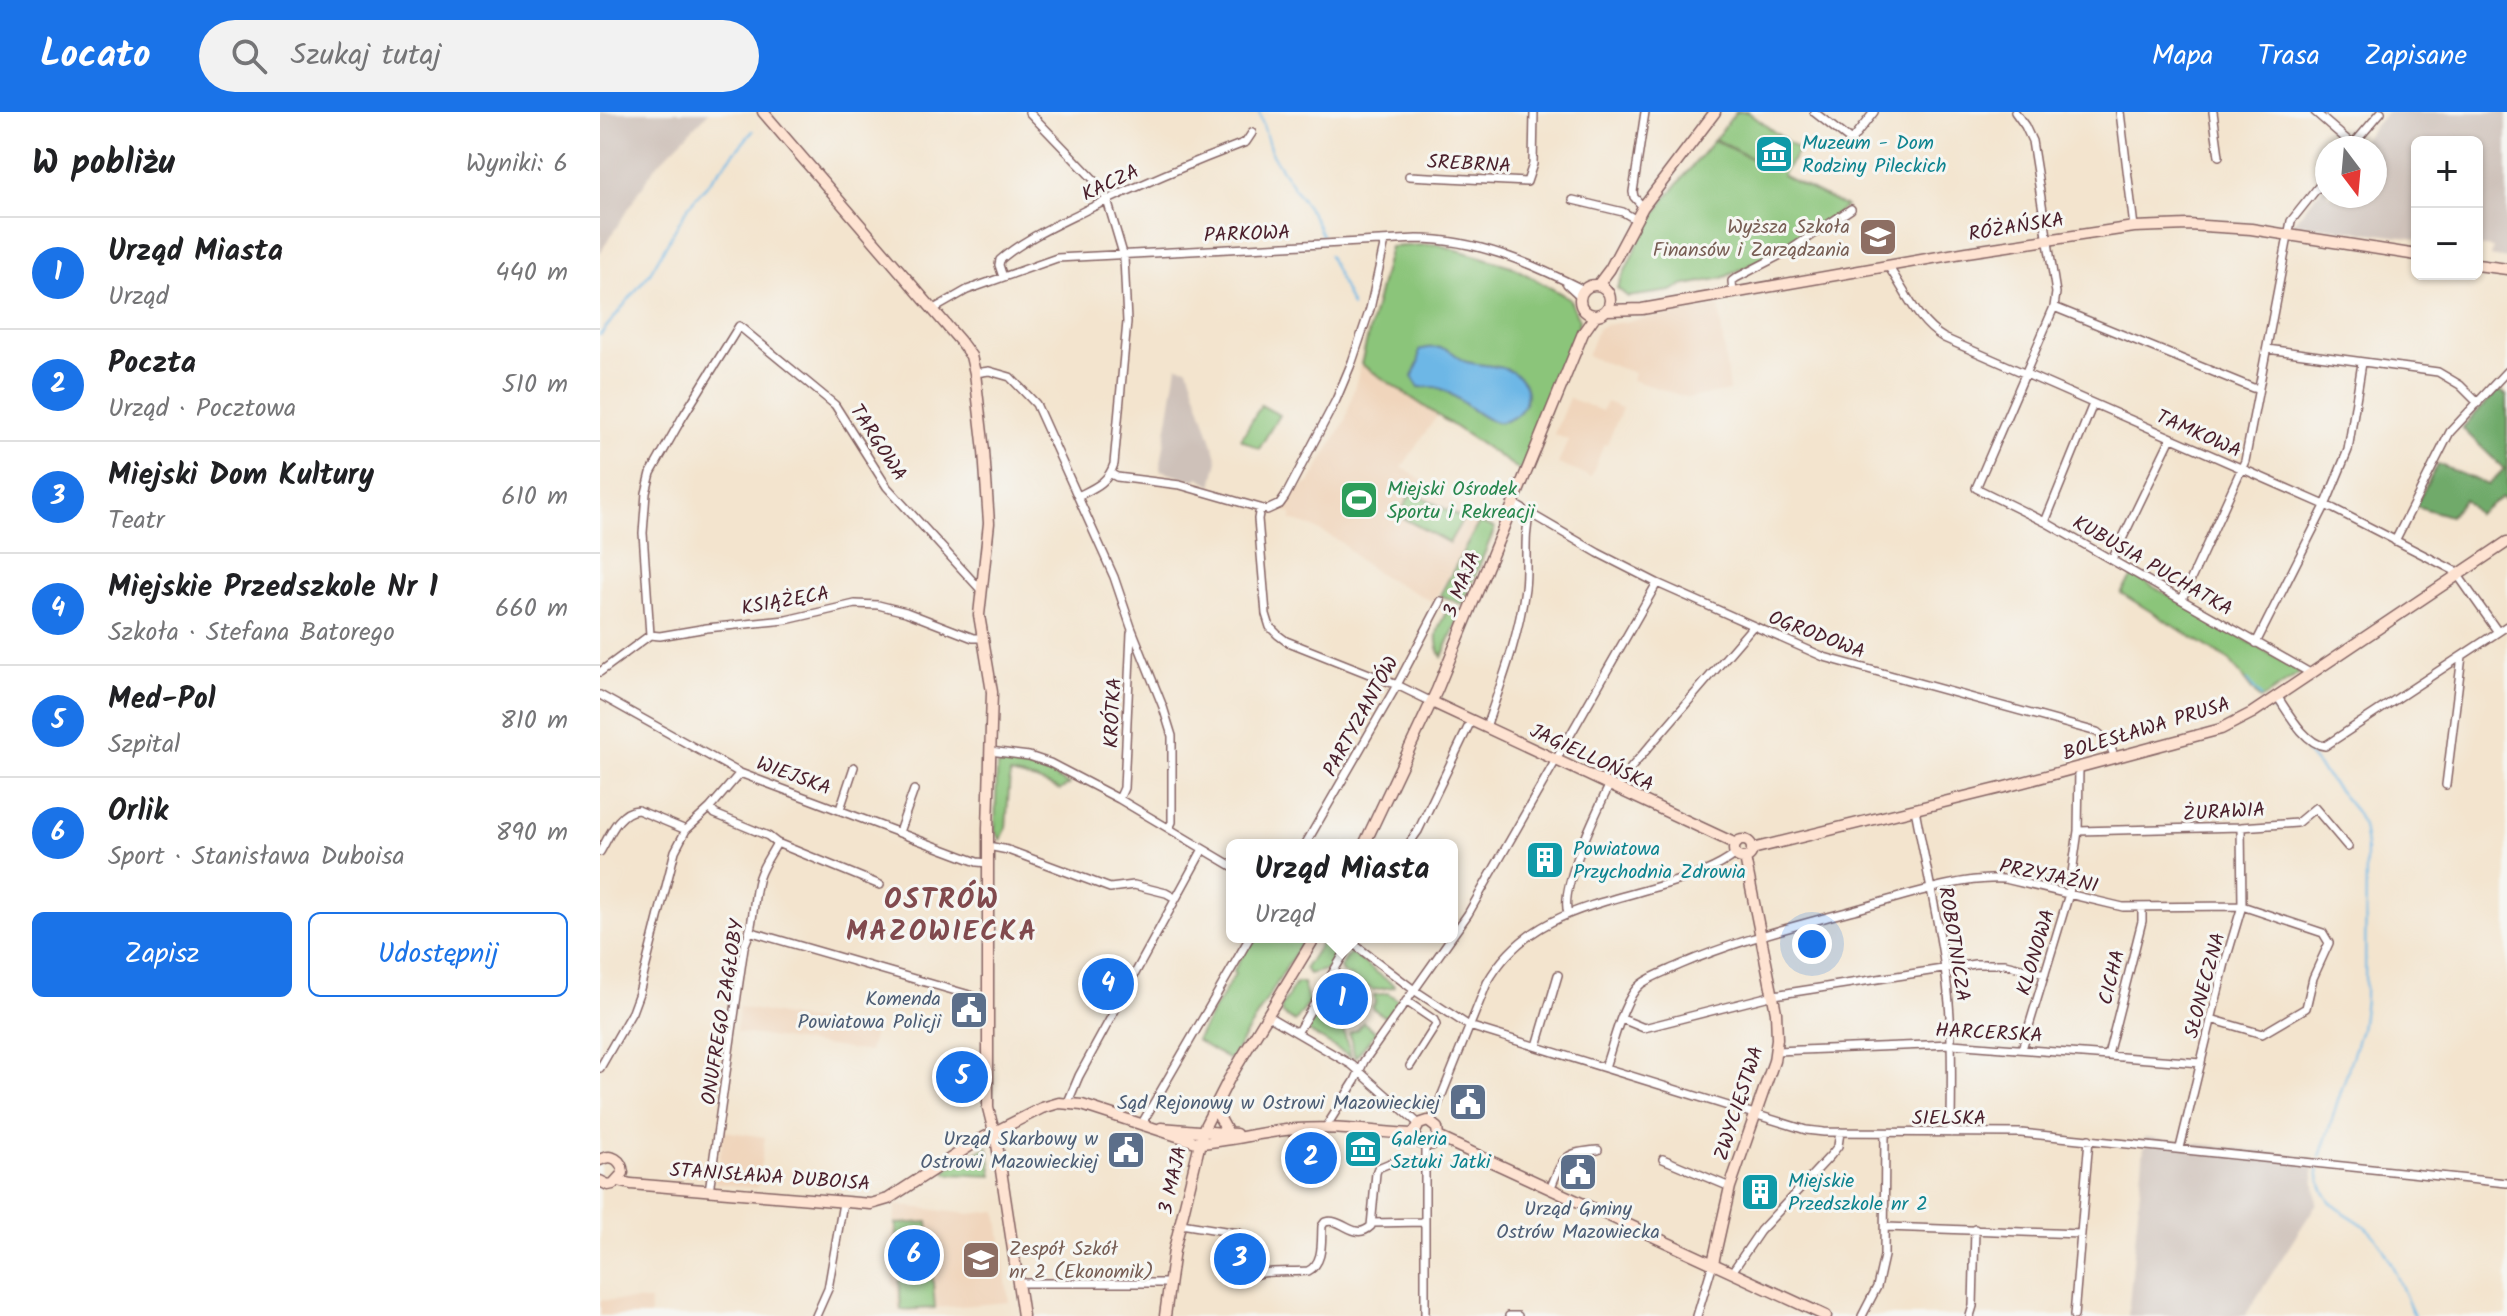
<!DOCTYPE html>
<html lang="pl">
<meta charset="utf-8">
<style>
:root{--surface:#fff;--page:#f2f2f2;--text:#202124;--muted:#757577;--line:#e0e0e0;--accent:#1a73e8}
body{margin:0;font-family:Kalam,sans-serif;background:var(--page);color:var(--text)}
.controls{position:absolute;right:24px;top:24px;display:grid;overflow:hidden;border-radius:12px;box-shadow:0 2px 6px #0004}
.controls button{width:72px;height:72px;display:grid;place-items:center;padding:0;border:0;border-bottom:2px solid var(--line);background:var(--surface);color:var(--text);font:40px sans-serif}
.compass{position:absolute;left:1715px;top:24px;width:72px;height:72px;border-radius:50%;background:var(--surface);box-shadow:0 2px 6px #0004;rotate:164deg}
.you{position:absolute;left:1212px;top:832px;width:28px;height:28px;margin:-20px;border:6px solid #fff;border-radius:50%;background:#1a73e8;box-shadow:0 0 0 12px #1a73e833}
.badge{display:grid;place-items:center;width:52px;height:52px;border-radius:50%;background:var(--accent);color:#fff;font-size:26px;font-weight:700}
.pin{position:absolute;translate:-50% -50%;border:4px solid #fff;box-shadow:0 2px 8px #0006}
.popup{position:absolute;left:626px;top:727px;width:232px;height:104px;box-sizing:border-box;display:grid;place-content:center;border-radius:12px;background:var(--surface);filter:drop-shadow(0 2px 6px #0005);font-size:26px;white-space:nowrap;color:var(--muted)}
.popup b{font-size:30px;color:var(--text)}
.popup::after{content:'';position:absolute;left:50%;top:100%;margin-left:-16px;border:16px solid transparent;border-top-color:var(--surface)}
.list{margin:0;padding:0;list-style:none}
h2{display:flex;justify-content:space-between;align-items:center;height:104px;margin:0;padding:0 32px;font-size:34px}
h2 small{font-size:26px;font-weight:400;color:var(--muted)}
.list li{display:grid;grid-template-columns:52px 1fr auto;gap:24px;align-items:center;box-sizing:border-box;height:112px;padding:0 32px;border-top:2px solid var(--line)}
.list b{display:block;font-size:30px;white-space:nowrap}
.list p{margin:0;font-size:26px;white-space:nowrap;color:var(--muted)}
.list em{font-size:26px;font-style:normal;color:var(--muted)}
.actions{display:flex;gap:16px;padding:24px 32px}
.actions a{flex:1;padding:18px 0;border:2px solid var(--accent);border-radius:12px;text-align:center;font-size:28px;color:var(--accent)}
.actions .main{background:var(--accent);color:#fff}
.icon{flex:none;width:44px;height:44px;fill:none;stroke:currentColor;stroke-width:2;stroke-linecap:round;stroke-linejoin:round}
.map{position:relative;flex:none;width:1907px;height:1204px;overflow:hidden}
header{display:flex;align-items:center;gap:48px;box-sizing:border-box;height:112px;padding:0 40px;background:var(--accent);color:#fff}
header strong{font-size:38px}
nav{display:flex;gap:44px;margin-inline-start:auto;font-size:28px}
.search{width:560px;height:72px;background:var(--page);display:flex;align-items:center;gap:20px;box-sizing:border-box;padding:0 28px;border-radius:44px;color:var(--muted);font-size:30px}
main{display:flex}
aside{flex:1;background:var(--surface)}
.map>svg:first-child{display:block}
.built{fill:#f0d5bc}
.industrial{fill:#cec1b9}
.green{fill:#8bc57a;stroke:#6a7252;stroke-width:2}
.forest{fill:#70aa6a;stroke:#5d644a;stroke-width:2}
.water{fill:#6db7e6;stroke:#5c6b88;stroke-width:2}
.lines{fill:none;stroke-linecap:round;stroke-linejoin:round}
.stream{stroke:#6db7e6;stroke-width:2}
.street-casing{stroke:#856464;stroke-width:10}
.secondary-casing{stroke:#856464;stroke-width:13}
.street{stroke:#fff;stroke-width:7}
.secondary{stroke:#fee3d2;stroke-width:10}
.labels{text-anchor:middle;stroke-width:6;stroke-linejoin:round;paint-order:stroke}
.culture-label{font-size:20px;fill:#0d838f;stroke:#f6f6f2;text-anchor:start}
.street-label{font-size:20px;fill:#4a1f2b;stroke:#f6f6f2}
.education-label{font-size:20px;fill:#785e54;stroke:#f6f6f2;text-anchor:end}
.leisure-label{font-size:20px;fill:#27864d;stroke:#f6f6f2;text-anchor:start}
.service-label{font-size:20px;fill:#4e5e75;stroke:#f6f6f2;text-anchor:end}
.district-label{font-size:28px;font-weight:bold;letter-spacing:2px;fill:#814a4e;stroke:#f6f6f2}
</style>
<header>
<strong>Locato</strong>
<div class="search"><svg class="icon" aria-label="search" viewBox="0 0 24 24"><circle cx="10" cy="10" r="6"/><path d="M15 15l6 6"/></svg>Szukaj tutaj</div>
<nav><a>Mapa</a><a>Trasa</a><a>Zapisane</a></nav>
</header>
<main>
<aside>
<h2>W pobliżu<small>Wyniki: 6</small></h2>
<ul class="list">
<li><span class="badge">1</span><div><b>Urząd Miasta</b><p>Urząd</p></div><em>440 m</em></li>
<li><span class="badge">2</span><div><b>Poczta</b><p>Urząd · Pocztowa</p></div><em>510 m</em></li>
<li><span class="badge">3</span><div><b>Miejski Dom Kultury</b><p>Teatr</p></div><em>610 m</em></li>
<li><span class="badge">4</span><div><b>Miejskie Przedszkole Nr 1</b><p>Szkoła · Stefana Batorego</p></div><em>660 m</em></li>
<li><span class="badge">5</span><div><b>Med-Pol</b><p>Szpital</p></div><em>810 m</em></li>
<li><span class="badge">6</span><div><b>Orlik</b><p>Sport · Stanisława Duboisa</p></div><em>890 m</em></li>
</ul>
<div class="actions"><a class="main">Zapisz</a><a>Udostępnij</a></div>
</aside>
<div class="map">
<svg width="1907" height="1204" viewBox="0 0 1907 1204">
<rect width="100%" height="100%" fill="#f6f6f2"/>
<filter id="ink" filterUnits="userSpaceOnUse"><feTurbulence type="fractalNoise" baseFrequency=".0125" numOctaves="2"/><feDisplacementMap in="SourceGraphic" scale="16" xChannelSelector="R" yChannelSelector="G"/><feConvolveMatrix kernelMatrix="1 2 1 2 8 2 1 2 1" color-interpolation-filters="sRGB"/></filter>
<filter id="wash" filterUnits="userSpaceOnUse"><feTurbulence type="fractalNoise" baseFrequency=".006" numOctaves="4" result="noise"/><feDisplacementMap in="SourceGraphic" scale="32" xChannelSelector="R" yChannelSelector="G"/><feGaussianBlur stdDeviation="1.8" result="paint"/><feColorMatrix in="noise" values="0 0 0 0 0 0 0 0 0 0 0 0 0 0 0 0 0 1.4 0 .05"/><feComposite in="paint" operator="in"/></filter>
<g filter="url(#wash)">
<rect width="100%" height="100%" fill="#f3e4ce"/>
<!-- built -->
<path class="built" d="M1119,194l10,85 -40,7 -57,-18 2,-7 -47,-17 11,-28 7,-3z
M761,252l76,52 -35,51 78,53 -47,82 -54,-28 -20,-14 -18,-18 -30,-16 -20,-6 1,-6 -8,-4 13,-20 13,-8 35,-61z
M969,286l33,13 4,-9 16,6 -15,37 -3,-1 -13,33 -33,-13 10,-24 -14,-6z
M139,895l135,25 -5,20 -133,-20z
M124,1019l41,6 -8,51 -42,-5z
M296,1093l72,9 29,-3 12,91 -111,9 -2,-24 -3,-1 -2,-33z
M0,1188l50,1v15h-50z"/>
<!-- industrial -->
<path class="industrial" d="M0,0h109l-55,56 -54,85z
M1787,0h120v147l-16,-3 2,-8 -16,-2v-104h-60v97l-124,-16 34,-41v14h48v-48h-20z
M577,254l11,2 30,92 -6,26 -13,-9 -4,3 -35,-10z
M1545,1025l167,21 5,45 -72,113h-117z"/>
<!-- green -->
<path class="green" d="M1136,0h12l49,37 1,3 -16,23 64,32 -31,23 -34,20 -58,28 -41,8 -11,5 -43,6 -11,-9 25,-53 24,-37 48,-58 42,21 -41,-22z
M837,132l74,22 58,32 10,22 -3,18 -52,135 -163,-109 29,-117z
M661,293l18,10 -20,34 -18,-10z
M812,379l51,28 -14,24 -50,-27z
M879,410l16,6 -32,77 -23,-10z
M1533,463l163,94 4,4 -40,27 -30,-39 -109,-68z
M849,495l12,6 -19,44c-11,-20 -3,-31 7,-50z
M405,651l43,10 21,12 -9,5 -24,-10 -26,-6 -4,55 -5,11 -6,-9 2,-65z
M653,825h52l-73,120 -4,2 -32,-19 39,-66 -2,-2z
M725,825l16,11 -12,21 -20,5 -4,-6z
M750,841l44,32 -1,2 -20,3 -31,-18 -2,-4z
M696,871h7l6,20 -14,19 -13,-8 -1,-6z
M788,881l11,8 -12,17 -15,-10 3,-6 -1,-7z
M715,901l28,16 8,28 -45,-27z
M763,910l13,10 -21,26 -6,-25 9,-4z
M388,1034l5,30 -46,-2 -2,-3z
M328,1110l7,86 -34,2 -5,-86z"/>
<!-- forest -->
<path class="forest" d="M1899,277l8,7v107l-5,-6 -25,17 -13,-15 -14,17 -35,-10 23,-42 50,21 16,-16 -42,-41z"/>
<!-- water -->
<path class="water" d="M827,236c9,-1 17,-1 25,4 5,3 8,9 15,10 19,5 37,1 53,16 17,17 -1,45 -23,44 -17,-1 -40,-29 -59,-34 -6,-2 -12,0 -19,-1l-7,-10 7,-15v-12z"/>
<g class="lines">
<!-- stream -->
<path class="stream" d="M659,0l13,43 41,61 9,19
M729,144l23,51
M0,223l50,-62 38,-66 65,-76
M1647,568l14,17
M1671,597l85,103 7,14 3,20 -1,154 -4,29 -41,128
M1718,1058c6,47 35,38 58,68 16,21 27,54 38,78"/>
</g>
</g>
<g filter="url(#ink)">
<g class="lines">
<defs>
<path id="street" d="M429,0l70,73 8,15 17,57 3,65 -13,142c-6,19 -20,24 -36,32
M1214,0l37,29 23,-29
M1415,0l10,14 7,15 24,152 -2,14 -78,181 69,34 267,152
M1520,0l14,115
M1613,0l6,44
M1715,0l38,33
M1752,34l29,-34
M809,64l118,6 6,-18 1,-52
M973,88l50,12 12,7
M1043,95l-9,-10 -1,-5 12,-80
M1288,154c18,26 29,56 56,72l390,171 121,62 43,61
M403,165l-4,-12 1,-5c24,-21 58,-36 86,-50 53,-25 105,-47 160,-68l6,-9
M967,172l13,12
M1133,181l-1,-12 4,-3 54,-28 61,-41
M1454,195l199,81h6
M332,198l35,-20 90,-32 360,-19c59,0 116,25 167,51
M1667,237l171,23 22,13 18,18
M375,261l14,-2 21,6 26,27 78,173 17,50 32,80 9,29v86l-3,6
M511,362l6,3 63,8 87,25 13,-6 5,-7 51,-97 16,-38 18,-53 15,-68
M914,392l84,49 59,30 167,74 273,75 11,9 7,17
M660,396l-2,11 8,95 4,13 8,8 8,6 111,44 35,17
M1445,410l48,-118
M1795,429l55,-109 57,-61
M1512,448l59,-122
M1582,487l63,-138 46,-240 36,-45
M50,523l-7,-102 3,-40 5,-20 31,-55 57,-92 96,79 52,82 93,102
M1656,531l69,-137 23,-56 14,-87
M0,560l50,-37 10,1 47,-8 79,-8 69,-16 23,1 28,7 67,26h9
M0,583l140,78 237,89 11,1
M1677,584c11,16 28,48 48,50l182,-120
M886,615c16,-46 33,-91 39,-139 3,-26 -2,-50 5,-75
M390,639l39,5 21,7 69,36 113,67
M1846,673l16,-129
M1016,677l14,-20 123,-143
M519,687l5,-11 7,-155
M110,696l5,6 53,22 9,7 103,42
M240,697l14,-42
M1315,697c12,64 28,129 34,194 4,43 2,87 2,130
M1478,719l163,-4 56,-4 18,-15 33,39
M299,720l15,-42
M705,733l92,-160 44,-84
M808,733l10,-14 53,-110
M388,734l20,4 102,38 24,-3 32,8 9,5
M0,740c9,-15 18,-41 38,-42l48,20
M968,801c-9,-24 29,-102 41,-127
M152,820l235,68
M806,889l28,19 2,5 -26,41
M668,904l84,49 67,59
M1022,907l22,9 130,-33 201,-31h30l40,10
M697,921l54,-91 63,48 55,36 337,104 18,2 197,1 486,50
M937,934l21,-71
M1422,937l47,-155 9,-63 1,-63
M1176,939l176,-7 249,19
M1508,943l34,-134v-14
M1005,955c8,-22 18,-69 36,-83 11,-8 26,-13 39,-19 55,-24 112,-38 170,-54 46,-12 108,-35 155,-32l118,28 119,-1 81,27 6,10 -16,35 -7,30 -44,26 -51,-15
M0,956l32,-56 7,-19 36,-142 11,-21 24,-22 30,-35
M468,990l11,-26 124,-227
M831,1010l56,-139c38,-68 108,-78 176,-98 27,-8 51,-14 73,-31
M541,1013l109,-188
M726,1015l29,-46 9,-20 104,-147 189,-331
M825,1033v171
M1580,1036l45,-185 17,-57 -1,-79
M1063,1047l67,28
M950,1077c14,-32 12,-36 48,-39
M109,1079l35,-244c11,-23 8,-46 15,-70 4,-12 12,-23 18,-34
M772,1111l52,-1
M581,1112l50,8v13l-6,33c15,4 23,-2 37,-5 15,-2 31,-1 46,-2 16,-8 13,-29 14,-45l3,-4c18,-5 29,20 46,4l5,-53 2,-5 12,-5 33,-1
M1286,1115l195,7
M631,1120l8,1 8,11h4
M1132,1160l28,-41 71,-76 7,-9 2,-14
M418,1171h150
M216,1204l12,-27 15,-86
M909,1204h9
M1097,1204l16,-53
M1262,1204l15,-29 7,-31 1,-123
M1370,1204l3,-10 2,-77
M1474,1204l15,-177"/>
<path id="secondary" d="M163,0l197,229 11,15 4,17 9,78 5,72 -10,92 13,77 -4,137v279l9,36 26,172
M1877,153l30,4
M980 188a15 15 0 1 1 30 0a15 15 0 1 1-30 0Z
M998,173l12,-16 33,-62 72,-95
M1007,198l35,-1 325,-57 167,-25 54,-2 63,4 166,26
M832,590l304,142
M1134 737a9 9 0 1 1 18 0a9 9 0 1 1-18 0Z
M764,733l73,-155 146,-357 12,-17
M1152,737l253,-62 216,-58 31,-16 255,-171
M614,995l14,26
M561,1016l75,6
M814,1022l5,-10 9,-3 9,7 1,9
M814,1022l3,7 8,4 8,-1 5,-7
M838,1025l388,179
M0,1048c12,-7 22,0 23,13l-10,11 -5,1 -8,-4
M18,1069l13,3 240,20 17,-5 91,-59 63,-32 17,-5 23,2 117,38c33,-2 65,-12 98,-14 39,-3 78,3 117,5
M1113,1151l17,-76 44,-126 3,-22 -1,-27 -31,-154
M565,1204l9,-66 29,-120 26,-51 86,-142"/>
</defs>
<!-- street casing -->
<use href="#street" class="street-casing"/>
<!-- secondary casing -->
<use href="#secondary" class="secondary-casing"/>
<!-- street -->
<use href="#street" class="street"/>
<!-- secondary -->
<use href="#secondary" class="secondary"/>
</g>
</g>
<!-- icons -->
<defs>
<symbol id="museum-square" viewBox="-11 -11 22 22"><rect x="-9" y="-9" width="18" height="18" rx="4" fill="#0f9aa8" stroke="#f6f6f2"/><path d="M0-6L6-3V-2H-6V-3ZM-5-1h2V3h-2ZM-1-1h2V3h-2ZM3-1h2V3H3ZM-6 4H6V6H-6Z" fill="#fff"/></symbol>
<symbol id="school-square" viewBox="-11 -11 22 22"><rect x="-9" y="-9" width="18" height="18" rx="4" fill="#8d6e63" stroke="#f6f6f2"/><path d="M0-5L7-2L0 1L-7-2ZM-4 1L0 2.5L4 1V4Q0 6-4 4Z" fill="#fff"/></symbol>
<symbol id="stadium-square" viewBox="-11 -11 22 22"><rect x="-9" y="-9" width="18" height="18" rx="4" fill="#2e9e5b" stroke="#f6f6f2"/><path d="M0-5a6.5 5 0 1 0 0 10a6.5 5 0 1 0 0-10ZM-3.5-1.8h7v3.6h-7Z" fill="#fff"/></symbol>
<symbol id="building-square" viewBox="-11 -11 22 22"><rect x="-9" y="-9" width="18" height="18" rx="4" fill="#0f9aa8" stroke="#f6f6f2"/><path d="M-4-6H4V6H1V3H-1V6H-4ZM-2.5-4.3h1.7v1.8h-1.7ZM.8-4.3h1.7v1.8H.8ZM-2.5-1h1.7V.8h-1.7ZM.8-1h1.7V.8H.8Z" fill="#fff"/></symbol>
<symbol id="civic-square" viewBox="-11 -11 22 22"><rect x="-9" y="-9" width="18" height="18" rx="4" fill="#5c6f8a" stroke="#f6f6f2"/><path d="M-.6-6.5H3V-4.5H.6V-3L4-1V1h2V6H-6V1h2V-1L-.6-3ZM-1.2 2.5V6h2.4V2.5Z" fill="#fff"/></symbol>
</defs>
<g fill-rule="evenodd">
<use href="#museum-square" x="1152" y="20" width="44" height="44"/>
<use href="#school-square" x="1256" y="103" width="44" height="44"/>
<use href="#stadium-square" x="737" y="366" width="44" height="44"/>
<use href="#building-square" x="923" y="726" width="44" height="44"/>
<use href="#civic-square" x="347" y="876" width="44" height="44"/>
<use href="#civic-square" x="846" y="968" width="44" height="44"/>
<use href="#museum-square" x="741" y="1015" width="44" height="44"/>
<use href="#civic-square" x="504" y="1016" width="44" height="44"/>
<use href="#civic-square" x="956" y="1038" width="44" height="44"/>
<use href="#building-square" x="1138" y="1058" width="44" height="44"/>
<use href="#school-square" x="359" y="1126" width="44" height="44"/>
</g>
<g class="labels">
<!-- culture labels -->
<g class="culture-label">
<text x="1202" y="37">Muzeum - Dom<tspan x="1202" dy="23">Rodziny Pileckich</tspan></text>
<text x="973" y="743">Powiatowa<tspan x="973" dy="23">Przychodnia Zdrowia</tspan></text>
<text x="791" y="1033">Galeria<tspan x="791" dy="23">Sztuki Jatki</tspan></text>
<text x="1188" y="1075">Miejskie<tspan x="1188" dy="23">Przedszkole nr 2</tspan></text>
</g>
<!-- street labels -->
<g class="street-label">
<text transform="translate(869 51) rotate(3)" y="7">SREBRNA</text>
<text transform="translate(510 70) rotate(-25)" y="7">KACZA</text>
<text transform="translate(1416 114) rotate(-9)" y="7">RÓŻAŃSKA</text>
<text transform="translate(647 121) rotate(-2)" y="7">PARKOWA</text>
<text transform="translate(1599 321) rotate(24)" y="7">TAMKOWA</text>
<text transform="translate(279 330) rotate(57)" y="7">TARGOWA</text>
<text transform="translate(1553 453) rotate(30)" y="7">KUBUSIA PUCHATKA</text>
<text transform="translate(861 472) rotate(-68)" y="7">3 MAJA</text>
<text transform="translate(185 488) rotate(-10)" y="7">KSIĄŻĘCA</text>
<text transform="translate(1217 522) rotate(21)" y="7">OGRODOWA</text>
<text transform="translate(512 601) rotate(-87)" y="7">KRÓTKA</text>
<text transform="translate(760 604) rotate(-61)" y="7">PARTYZANTÓW</text>
<text transform="translate(1546 616) rotate(-17)" y="7">BOLESŁAWA PRUSA</text>
<text transform="translate(992 645) rotate(25)" y="7">JAGIELLOŃSKA</text>
<text transform="translate(194 663) rotate(20)" y="7">WIEJSKA</text>
<text transform="translate(1624 699) rotate(-3)" y="7">ŻURAWIA</text>
<text transform="translate(1449 763) rotate(12)" y="7">PRZYJAŹNI</text>
<text transform="translate(1355 832) rotate(81)" y="7">ROBOTNICZA</text>
<text transform="translate(1435 840) rotate(-73)" y="7">KLONOWA</text>
<text transform="translate(1511 865) rotate(-76)" y="7">CICHA</text>
<text transform="translate(1604 873) rotate(-75)" y="7">SŁONECZNA</text>
<text transform="translate(122 900) rotate(-81)" y="7">ONUFREGO ZAGŁOBY</text>
<text transform="translate(1389 920) rotate(3)" y="7">HARCERSKA</text>
<text transform="translate(1138 991) rotate(-72)" y="7">ZWYCIĘSTWA</text>
<text x="1349" y="1012">SIELSKA</text>
<text transform="translate(170 1064) rotate(4)" y="7">STANISŁAWA DUBOISA</text>
<text transform="translate(572 1068) rotate(-77)" y="7">3 MAJA</text>
</g>
<!-- education labels -->
<g class="education-label">
<text x="1250" y="121">Wyższa Szkoła<tspan x="1250" dy="23">Finansów i Zarządzania</tspan></text>
<text x="409" y="1143" text-anchor="start">Zespół Szkół<tspan x="409" dy="23">nr 2 (Ekonomik)</tspan></text>
</g>
<!-- leisure labels -->
<g class="leisure-label">
<text x="787" y="383">Miejski Ośrodek<tspan x="787" dy="23">Sportu i Rekreacji</tspan></text>
</g>
<!-- service labels -->
<g class="service-label">
<text x="341" y="893">Komenda<tspan x="341" dy="23">Powiatowa Policji</tspan></text>
<text x="840" y="997">Sąd Rejonowy w Ostrowi Mazowieckiej</text>
<text x="498" y="1033">Urząd Skarbowy w<tspan x="498" dy="23">Ostrowi Mazowieckiej</tspan></text>
<text x="978" y="1103" text-anchor="middle">Urząd Gminy<tspan x="978" dy="23">Ostrów Mazowiecka</tspan></text>
</g>
<!-- district labels -->
<g class="district-label">
<text x="342" y="796">OSTRÓW<tspan x="342" dy="32">MAZOWIECKA</tspan></text>
</g>
</g>
</svg>
<div class="controls">
<button>+</button>
<button>−</button>
</div>
<svg class="compass" viewBox="-18 -18 36 36"><path d="M0-13l5 13h-10z" fill="#e53935"/><path d="M0 13l5-13h-10z" fill="#757577"/></svg>
<div class="you"></div>
<div class="pin badge" style="left:742px;top:887px">1</div>
<div class="popup"><b>Urząd Miasta</b>Urząd</div>
<div class="pin badge" style="left:711px;top:1046px">2</div>
<div class="pin badge" style="left:640px;top:1147px">3</div>
<div class="pin badge" style="left:508px;top:872px">4</div>
<div class="pin badge" style="left:362px;top:965px">5</div>
<div class="pin badge" style="left:314px;top:1143px">6</div>
</div>
</main>
